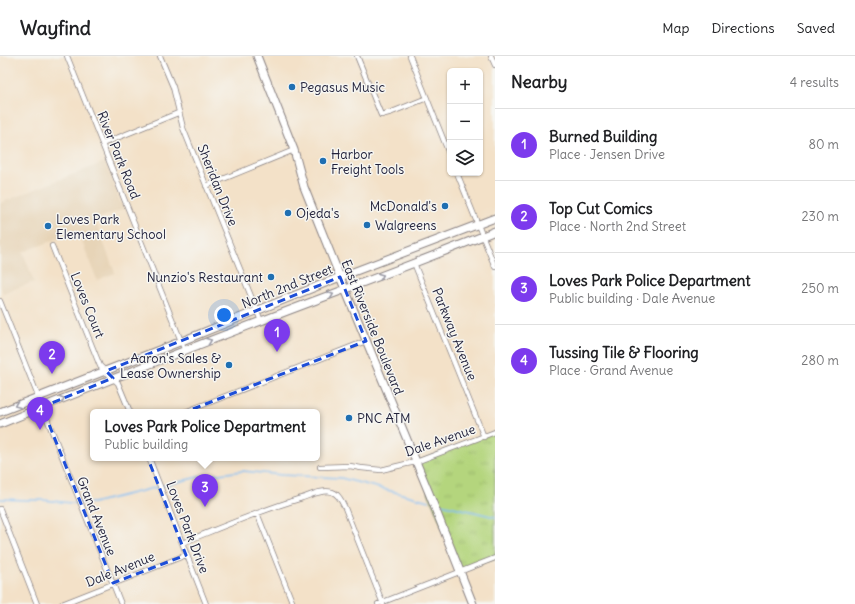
<!DOCTYPE html>
<meta charset="utf-8">
<style>
:root{--surface:#fff;--page:#f6f6f6;--text:#202124;--muted:#757577;--line:#e0e0e0;--accent:#7c3aed}
body{margin:0;font-family:Delius,sans-serif;background:var(--page);color:var(--text)}
.controls{position:absolute;right:12px;top:12px;display:grid;overflow:hidden;border-radius:6px;box-shadow:0 1px 3px #0004}
.controls button{width:36px;height:36px;display:grid;place-items:center;padding:0;border:0;border-bottom:1px solid var(--line);background:var(--surface);color:var(--text);font:20px sans-serif}
.you{position:absolute;left:224px;top:259px;width:14px;height:14px;margin:-10px;border:3px solid #fff;border-radius:50%;background:#1a73e8;box-shadow:0 0 0 6px #1a73e833}
.badge{display:grid;place-items:center;width:26px;height:26px;border-radius:50%;background:var(--accent);color:#fff;font-size:13px;font-weight:700}
.pin{position:absolute;translate:-50% -33px;filter:drop-shadow(0 1px 2px #0008)}
.pin::after{content:'';position:absolute;top:21px;width:14px;height:12px;background:inherit;clip-path:polygon(0 0,100% 0,50% 100%)}
.popup{position:absolute;left:90px;top:353px;width:230px;height:52px;box-sizing:border-box;display:grid;place-content:center;border-radius:6px;background:var(--surface);filter:drop-shadow(0 1px 3px #0005);font-size:13px;white-space:nowrap;color:var(--muted)}
.popup b{font-size:15px;color:var(--text)}
.popup::after{content:'';position:absolute;left:50%;top:100%;margin-left:-8px;border:8px solid transparent;border-top-color:var(--surface)}
.list{margin:0;padding:0;list-style:none}
h2{display:flex;justify-content:space-between;align-items:center;height:52px;margin:0;padding:0 16px;font-size:17px}
h2 small{font-size:13px;font-weight:400;color:var(--muted)}
.list li{display:grid;grid-template-columns:26px 1fr auto;gap:12px;align-items:center;box-sizing:border-box;height:72px;padding:0 16px;border-top:1px solid var(--line)}
.list b{display:block;font-size:15px;white-space:nowrap}
.list p{margin:0;font-size:13px;white-space:nowrap;color:var(--muted)}
.list em{font-size:13px;font-style:normal;color:var(--muted)}
.icon{flex:none;width:22px;height:22px;fill:none;stroke:currentColor;stroke-width:2;stroke-linecap:round;stroke-linejoin:round}
.map{position:relative;flex:none;width:495px;height:548px;overflow:hidden}
header{display:flex;align-items:center;gap:24px;box-sizing:border-box;height:56px;padding:0 20px;background:var(--surface);border-bottom:1px solid var(--line)}
header strong{font-size:19px}
nav{display:flex;gap:22px;margin-inline-start:auto;font-size:14px}
main{display:flex}
aside{flex:1;background:var(--surface)}
.map>svg:first-child{display:block}
.built{fill:#e7d4b7}
.park{fill:url(#park-tufts);stroke:#6b7c5c}
.lines{fill:none;stroke-linecap:round;stroke-linejoin:round}
.stream{stroke:#7fbdf3;stroke-width:1.5}
.minor-casing{stroke:#8a8282;stroke-width:6}
.primary-casing{stroke:#8a8282;stroke-width:9}
.minor{stroke:#fff;stroke-width:4.5}
.primary{stroke:#fff;stroke-width:7}
.oneway{stroke:#9c9ca7}
.marked{fill:none;stroke:#1d4ed8;stroke-width:3;stroke-dasharray:8 5;stroke-linejoin:round}
.poi-dot{fill:#1f6fb2;stroke:#f6f6f2;stroke-width:1.5}
.labels{text-anchor:middle;stroke-width:3;stroke-linejoin:round;paint-order:stroke}
.poi-label{font-size:13px;fill:#22223b;stroke:#f6f6f2;text-anchor:start}
.street-label{font-size:13px;fill:#22223b;stroke:#f6f6f2}
</style>
<header>
<strong>Wayfind</strong>
<nav><a>Map</a><a>Directions</a><a>Saved</a></nav>
</header>
<main>
<div class="map">
<svg width="495" height="548" viewBox="0 0 495 548">
<defs>
<pattern id="park-tufts" width="24" height="20" patternUnits="userSpaceOnUse"><rect width="24" height="20" fill="#b4d57d"/><path d="M3 7l-1-3M5 7V3M7 7l1-3M15 17l-1-3M17 17v-4M19 17l1-3" fill="none" stroke="#9ab76d"/></pattern>
</defs>
<rect width="100%" height="100%" fill="#f6f6f2"/>
<filter id="ink" filterUnits="userSpaceOnUse"><feTurbulence type="fractalNoise" baseFrequency=".025" numOctaves="2"/><feDisplacementMap in="SourceGraphic" scale="8" xChannelSelector="R" yChannelSelector="G"/><feConvolveMatrix kernelMatrix="1 2 1 2 8 2 1 2 1" color-interpolation-filters="sRGB"/></filter>
<filter id="wash" filterUnits="userSpaceOnUse"><feTurbulence type="fractalNoise" baseFrequency=".012" numOctaves="4" result="noise"/><feDisplacementMap in="SourceGraphic" scale="16" xChannelSelector="R" yChannelSelector="G"/><feGaussianBlur stdDeviation="0.9" result="paint"/><feColorMatrix in="noise" values="0 0 0 0 0 0 0 0 0 0 0 0 0 0 0 0 0 1.4 0 .05"/><feComposite in="paint" operator="in"/></filter>
<g filter="url(#wash)">
<rect width="100%" height="100%" fill="#f3e1c8"/>
<!-- built -->
<path class="built" d="M105,106l18,47 -28,11 20,53 -18,7 -19,-49 -55,21 11,30 -31,11 -3,-8v-82z"/>
<!-- park -->
<path class="park" d="M495,376v126l-35,13 -44,-109z"/>
<g class="lines">
<!-- stream -->
<path class="stream" d="M0,443l26,1h17l28,3h22l109,-27 41,-5 39,4 59,3 88,23
M437,447l58,14"/>
</g>
</g>
<g filter="url(#ink)">
<g class="lines">
<defs>
<path id="minor" d="M67,0l118,295
M160,0l13,31 10,41 78,193
M357,0l24,59 11,-3 35,-14
M410,0l40,100
M491,0l4,9
M102,88l76,-31
M457,117l38,94
M206,130l88,-36
M52,190l48,120 18,17 12,29
M414,207l70,174
M0,245l121,303
M185,356l181,-71
M149,402l57,146
M320,411l30,-1 11,2 20,2 25,-6 10,-2 79,-30
M0,453l37,95
M257,457l36,91
M182,487c40,-16 79,-33 120,-45 9,-3 21,-9 30,-6 7,2 10,10 13,16l38,96
M62,548l124,-49
M378,548l117,-46"/>
<path id="primary" d="M257,0l37,94 10,37 34,85 91,221 44,111
M0,356l182,-71 158,-64 155,-59
M0,368c87,-35 174,-70 261,-103 78,-30 157,-58 234,-90"/>
</defs>
<!-- minor casing -->
<use href="#minor" class="minor-casing"/>
<!-- primary casing -->
<use href="#primary" class="primary-casing"/>
<!-- minor -->
<use href="#minor" class="minor"/>
<!-- primary -->
<use href="#primary" class="primary"/>
</g>
<!-- one-way arrows -->
<defs><path id="oneway-chevron" d="M-2-3.5L2.5 0L-2 3.5" fill="none" stroke-width="1.6" stroke-linecap="round" stroke-linejoin="round"/></defs>
<g class="oneway">
<use href="#oneway-chevron" transform="translate(381 220) rotate(-21)"/>
<use href="#oneway-chevron" transform="translate(331 239) rotate(-20)"/>
<use href="#oneway-chevron" transform="translate(209 285) rotate(-21)"/>
<use href="#oneway-chevron" transform="translate(62 343) rotate(-22)"/>
<use href="#oneway-chevron" transform="translate(17 349) rotate(158)"/>
</g>
</g>
<!-- marked area -->
<path class="marked" d="M340,221l26,64 -229,90 49,124 -73,28 -71,-176 71,-29 -7,-7z"/>
<!-- markers -->
<g class="poi-dot">
<circle cx="292" cy="31" r="4"/>
<circle cx="323" cy="105" r="4"/>
<circle cx="445" cy="150" r="4"/>
<circle cx="288" cy="157" r="4"/>
<circle cx="367" cy="169" r="4"/>
<circle cx="48" cy="170" r="4"/>
<circle cx="271" cy="221" r="4"/>
<circle cx="229" cy="309" r="4"/>
<circle cx="349" cy="362" r="4"/>
</g>
<g class="labels">
<!-- poi labels -->
<g class="poi-label">
<text x="300" y="36">Pegasus Music</text>
<text x="331" y="103">Harbor<tspan x="331" dy="15">Freight Tools</tspan></text>
<text x="437" y="155" text-anchor="end">McDonald's</text>
<text x="296" y="162">Ojeda's</text>
<text x="56" y="168">Loves Park<tspan x="56" dy="15">Elementary School</tspan></text>
<text x="375" y="174">Walgreens</text>
<text x="263" y="226" text-anchor="end">Nunzio's Restaurant</text>
<text x="221" y="307" text-anchor="end">Aaron's Sales &amp;<tspan x="221" dy="15">Lease Ownership</tspan></text>
<text x="357" y="367">PNC ATM</text>
</g>
<!-- street labels -->
<g class="street-label">
<text transform="translate(119 99) rotate(68)" y="5">River Park Road</text>
<text transform="translate(218 129) rotate(68)" y="5">Sheridan Drive</text>
<text transform="translate(287 230) rotate(-22)" y="5">North 2nd Street</text>
<text transform="translate(88 249) rotate(68)" y="5">Loves Court</text>
<text transform="translate(373 271) rotate(68)" y="5">East Riverside Boulevard</text>
<text transform="translate(455 278) rotate(68)" y="5">Parkway Avenue</text>
<text transform="translate(440 384) rotate(-19)" y="5">Dale Avenue</text>
<text transform="translate(97 460) rotate(68)" y="5">Grand Avenue</text>
<text transform="translate(188 471) rotate(69)" y="5">Loves Park Drive</text>
<text transform="translate(120 513) rotate(-22)" y="5">Dale Avenue</text>
</g>
</g>
</svg>
<div class="controls">
<button>+</button>
<button>−</button>
<button><svg class="icon" aria-label="layers" viewBox="0 0 24 24"><path d="M12 4l9 5-9 5-9-5zM3 14l9 5 9-5"/></svg></button>
</div>
<div class="you"></div>
<div class="pin badge" style="left:277px;top:296px">1</div>
<div class="pin badge" style="left:52px;top:318px">2</div>
<div class="pin badge" style="left:205px;top:451px">3</div>
<div class="popup"><b>Loves Park Police Department</b>Public building</div>
<div class="pin badge" style="left:40px;top:374px">4</div>
</div>
<aside>
<h2>Nearby<small>4 results</small></h2>
<ul class="list">
<li><span class="badge">1</span><div><b>Burned Building</b><p>Place · Jensen Drive</p></div><em>80 m</em></li>
<li><span class="badge">2</span><div><b>Top Cut Comics</b><p>Place · North 2nd Street</p></div><em>230 m</em></li>
<li><span class="badge">3</span><div><b>Loves Park Police Department</b><p>Public building · Dale Avenue</p></div><em>250 m</em></li>
<li><span class="badge">4</span><div><b>Tussing Tile &amp; Flooring</b><p>Place · Grand Avenue</p></div><em>280 m</em></li>
</ul>
</aside>
</main>
